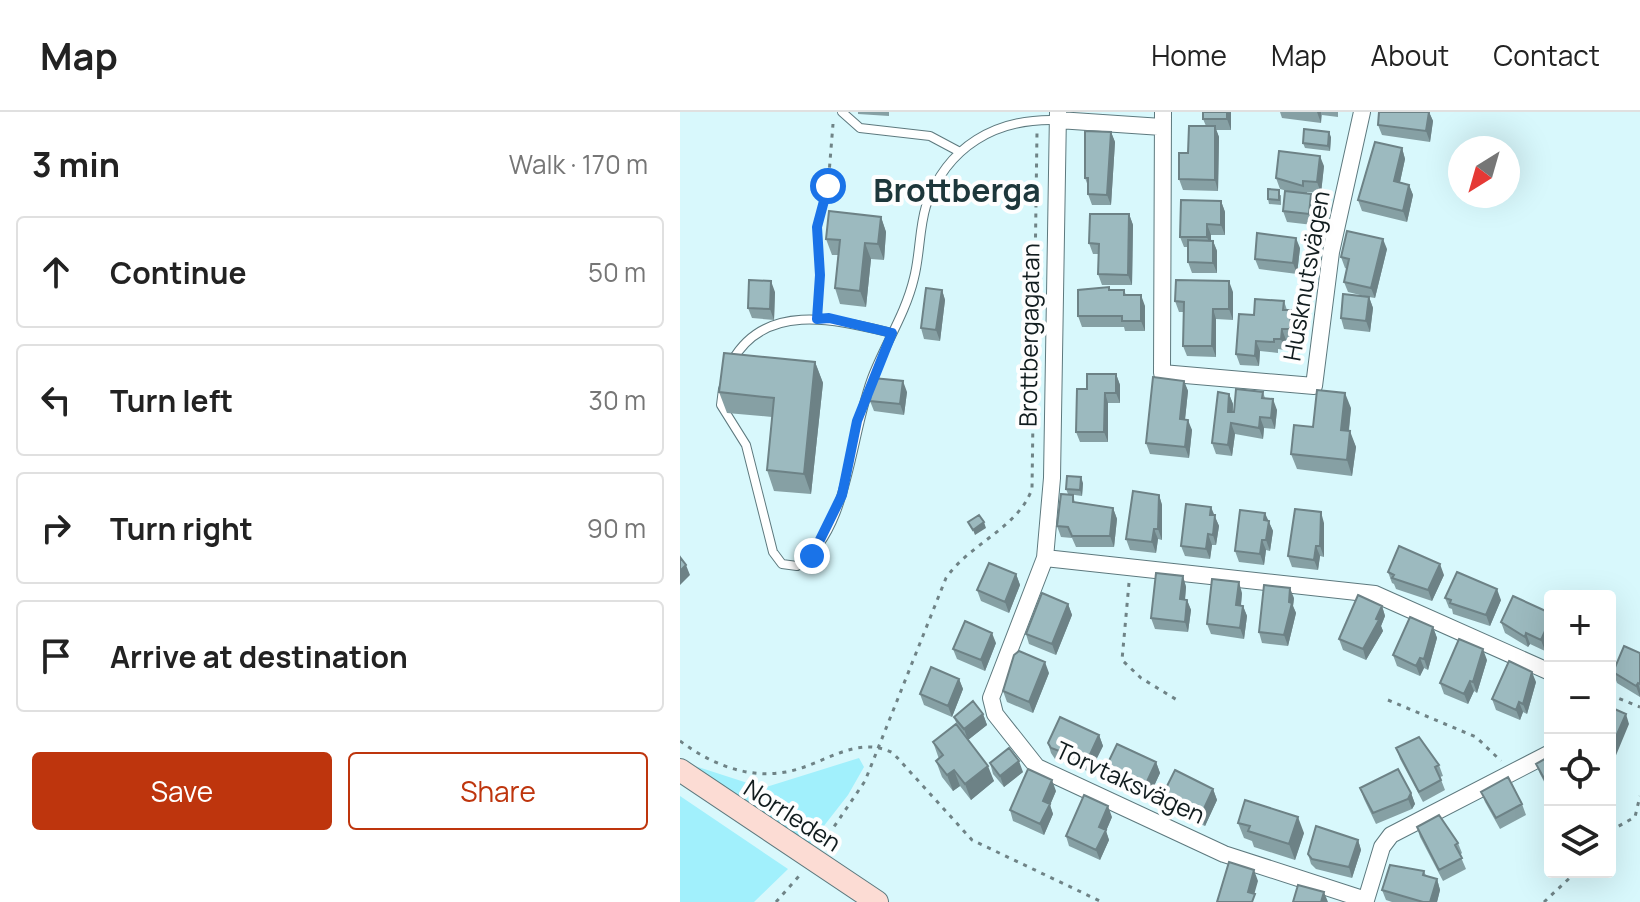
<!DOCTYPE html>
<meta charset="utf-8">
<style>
:root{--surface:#fff;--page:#f2f2f2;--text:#222;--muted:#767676;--line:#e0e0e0;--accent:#be350d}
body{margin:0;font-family:Manrope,sans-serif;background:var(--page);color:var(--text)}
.controls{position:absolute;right:24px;bottom:24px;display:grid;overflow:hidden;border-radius:8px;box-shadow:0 8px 32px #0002}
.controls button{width:72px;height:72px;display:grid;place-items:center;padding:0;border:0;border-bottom:2px solid var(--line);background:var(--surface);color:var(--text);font:40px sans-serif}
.compass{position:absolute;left:768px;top:24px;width:72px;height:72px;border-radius:50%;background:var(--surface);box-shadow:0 8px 32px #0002;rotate:217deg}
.stop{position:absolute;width:24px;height:24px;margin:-18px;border:6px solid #1a73e8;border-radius:50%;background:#fff}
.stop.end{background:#1a73e8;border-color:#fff;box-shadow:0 2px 8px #0008}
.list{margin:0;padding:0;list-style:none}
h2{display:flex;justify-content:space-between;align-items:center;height:104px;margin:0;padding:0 32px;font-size:34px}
h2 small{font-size:26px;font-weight:400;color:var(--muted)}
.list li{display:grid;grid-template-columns:52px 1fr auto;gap:24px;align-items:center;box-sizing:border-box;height:112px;margin:0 16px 16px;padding:0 16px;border:2px solid var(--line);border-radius:8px}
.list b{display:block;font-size:30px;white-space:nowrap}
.list em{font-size:26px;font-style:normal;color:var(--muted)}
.actions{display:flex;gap:16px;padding:24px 32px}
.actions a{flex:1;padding:18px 0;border:2px solid var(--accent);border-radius:8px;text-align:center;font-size:28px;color:var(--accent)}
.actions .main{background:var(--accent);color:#fff}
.icon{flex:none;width:44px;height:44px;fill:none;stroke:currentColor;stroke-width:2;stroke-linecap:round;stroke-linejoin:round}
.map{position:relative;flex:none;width:960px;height:790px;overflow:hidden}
header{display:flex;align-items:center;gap:48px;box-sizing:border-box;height:112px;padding:0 40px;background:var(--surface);border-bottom:2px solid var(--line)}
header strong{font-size:38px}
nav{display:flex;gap:44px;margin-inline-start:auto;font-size:28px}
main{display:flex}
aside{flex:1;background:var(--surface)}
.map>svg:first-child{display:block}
.green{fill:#a1f0fc}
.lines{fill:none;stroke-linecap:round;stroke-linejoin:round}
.service-casing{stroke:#5d797e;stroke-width:10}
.minor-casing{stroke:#5d797e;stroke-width:18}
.secondary-casing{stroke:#5d797e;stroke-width:24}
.path{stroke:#6f8386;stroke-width:3;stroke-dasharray:4 6;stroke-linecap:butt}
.service{stroke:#fff;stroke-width:8}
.minor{stroke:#fff;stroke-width:16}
.secondary{stroke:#fcdcd4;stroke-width:22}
.wall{fill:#86a0a4}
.shaded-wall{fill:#6d8286}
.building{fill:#9cbabf;stroke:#6d8286;stroke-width:2}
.route{stroke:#1a73e8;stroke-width:10}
.labels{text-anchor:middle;stroke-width:8;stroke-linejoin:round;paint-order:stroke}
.street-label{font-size:24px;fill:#111c1e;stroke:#fefefe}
.district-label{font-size:32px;font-weight:bold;fill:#1d373b;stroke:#fefefe}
</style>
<header>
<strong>Map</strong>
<nav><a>Home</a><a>Map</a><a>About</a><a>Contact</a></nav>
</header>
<main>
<aside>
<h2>3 min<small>Walk · 170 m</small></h2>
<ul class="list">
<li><svg class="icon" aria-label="ahead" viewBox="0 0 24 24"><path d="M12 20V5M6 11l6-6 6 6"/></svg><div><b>Continue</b></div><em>50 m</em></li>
<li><svg class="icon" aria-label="left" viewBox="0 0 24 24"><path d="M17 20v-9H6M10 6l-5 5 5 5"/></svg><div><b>Turn left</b></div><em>30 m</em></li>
<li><svg class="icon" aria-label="right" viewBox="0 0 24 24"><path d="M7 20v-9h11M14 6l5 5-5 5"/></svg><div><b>Turn right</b></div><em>90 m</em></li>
<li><svg class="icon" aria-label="arrive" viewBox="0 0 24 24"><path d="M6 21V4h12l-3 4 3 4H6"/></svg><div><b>Arrive at destination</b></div></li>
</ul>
<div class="actions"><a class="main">Save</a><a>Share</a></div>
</aside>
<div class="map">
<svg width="960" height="790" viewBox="0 0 960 790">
<rect width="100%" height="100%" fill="#d8f8fc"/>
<!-- green -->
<path class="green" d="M179,646l5,9 -16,28 -39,50 -114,-79 68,22z
M0,684l108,73 -34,33h-74z"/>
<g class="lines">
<defs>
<path id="service" d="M162,0l18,16 70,8 30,16
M52,249c34,-60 105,-41 160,-28
M43,277l-2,16 25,40 27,107 9,12 15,2c54,-36 53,-136 77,-193 13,-32 32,-61 40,-95 6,-23 5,-49 12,-72 21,-60 70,-88 131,-86"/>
<path id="minor" d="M483,0l-1,261 152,13 17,-134 31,-140
M378,8l104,7
M365,446l7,-80 6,-366
M870,560l-175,-78 -330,-36 -54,140 4,16 42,53 187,87 142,46 16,-53 9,-12 159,-82"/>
<path id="secondary" d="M0,658l197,132"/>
</defs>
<!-- service casing -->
<use href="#service" class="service-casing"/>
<!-- minor casing -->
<use href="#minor" class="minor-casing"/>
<!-- secondary casing -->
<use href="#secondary" class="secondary-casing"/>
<!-- path -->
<path class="path" d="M138,194l-1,-79 11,-41 5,-62
M449,471l-7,77 19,18 36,22
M930,583l30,12
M708,588l88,37 25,24
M0,629c31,23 67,38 106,31 38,-7 70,-38 107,-19l79,87 130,62
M930,719l25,-14 5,-21
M143,731l42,-62 81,-203c23,-34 72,-50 86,-89l5,-357
M96,790l24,-27
M864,790l32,-30"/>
<!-- service -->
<use href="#service" class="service"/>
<!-- minor -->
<use href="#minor" class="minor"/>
<!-- secondary -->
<use href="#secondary" class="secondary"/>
</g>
<!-- wall -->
<path class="wall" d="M178,0h31v4l-31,-2z
M551,0v18h-15l3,7 -1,54 -35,-1 -4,-11 9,-26 18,-27 -3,-7z
M600,0h58v5l-16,-2 -1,8 -39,-5z
M699,0h50l4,9 -3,21 -48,-7 -4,-10z
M431,20l4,10 -4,63h-19l-4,-11v-8l-3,-8z
M651,25l-1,14 -25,-3 -2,-5z
M722,36l3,11 -5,23 9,3 4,10 -6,27 -45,-11 -4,-11z
M644,54l-3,27 -14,-1v1l4,1 4,10 -2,21 -26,-3 -4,-11 8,-19 -11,-3 -4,-11z
M601,83v10l-12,-1 -1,-5z
M541,89l4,11v23h-14v6h2l4,10v22h-25l-4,-11v-15h-4l-4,-10z
M449,102l4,11 -1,60h-30l-4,-11v-20h-5l-4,-11z
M201,105l5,15 -2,28 -13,-1 -5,48 -26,-3 -5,-16 3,-33h-6l-6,-16z
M620,136l-3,26 -38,-5 -4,-10z
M707,137l-12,49 -6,-1 4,11 -3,24 -26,-3 -3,-11 27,-21 -20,-5 -4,-10 3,-13 -2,-1 -4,-11z
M262,178l3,10 -5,41 -16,-2 -3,-11z
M444,178l2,5 19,11v25h-20l-1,-4h-42l-4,-11z
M95,180l-1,28 -22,-2 -4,-10z
M553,180v28l-17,-1v38l-29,-1 -4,-10 1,-34h-5l-4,-11z
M604,189l3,9h4l4,11 -1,19h-8l-1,10 -7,-1v4l-18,-2 -1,15 -19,-1 -4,-11 18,-39z
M135,250l8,21 -12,111 -37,-3 -7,-21 5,-53 -45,-4 -8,-21z
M436,262l4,11v18h-12v39h-28l-4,-10 11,-43z
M504,269l4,10 -3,28 7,11 -3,28 -39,-4 -4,-11z
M227,280l-3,23 -30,-4 -4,-10z
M583,280l2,6 12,12 -2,19 -11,-1 -1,11 -28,-5 -3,22 -16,-2 -4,-11 17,-49 4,10v8z
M671,296l-2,23 7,16 -4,29 -55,-7 -6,-15 22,-27z
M403,371l-1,13 -14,-2 -2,-5z
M393,383l2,8 38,5 4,11 -3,28h-38l-4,-9 -11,-1 -4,-11z
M479,383l3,10v35l-4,-1 -2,14 -26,-3 -4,-11z
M534,403l5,11 -3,19h-4l-2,14 -25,-3 -4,-10z
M588,408l5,11 -3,20 -4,-1 -2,15 -25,-3 -4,-11z
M644,411v34l-4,-1 -2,14 -26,-3 -4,-11z
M708,460l56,3 -12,26 -36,-12 -2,-5 -2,-1z
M336,462l4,11 -11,28 -28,-12 -4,-11z
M503,464l3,11 -1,13h2l4,10 -3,22 -33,-3 -4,-11z
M562,481l-1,12 2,1 4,10 -3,23 -33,-5 -4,-10z
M614,486l-1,8 3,7 -8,33 -26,-3 -3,-11z
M765,486l56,2 -11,26 -37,-12 -1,-5 -3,-1z
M388,492l4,11 -16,40 -27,-11 -3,-10z
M702,494l3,10 -4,10 2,5 -17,29 -23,-10 -4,-11z
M870,501v27l-5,11 -15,-7 -2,3 -23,-14 -4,-11z
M753,515l4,11 -9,32 -4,-2 -4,8 -23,-10 -4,-11z
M316,531l-11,28 -28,-12 -4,-10z
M960,541v44l-23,-14 -4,-11z
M807,548l-10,33 -3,-2 -6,13 -24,-10 -4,-11z
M369,561l-16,40 -26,-11 -4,-11z
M279,567l4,10 -11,28 -28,-12 -4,-11z
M856,570l-9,32 -4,-2 -3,8 -24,-10 -4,-11z
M303,602l4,11 -19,15 26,41 -23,19 -11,-14 -7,5 -11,-14 -6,-16 3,-2 -6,-17 24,-17 -3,-8z
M419,623l4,11 -13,26 -35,-13 -4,-6 -3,-10z
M716,636l43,17 4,11 -3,1 5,13 -22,12 -23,-43z
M870,644v37l-10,-19 -4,-10z
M476,650l4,11 -12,26 -35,-14 -4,-5 -4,-11z
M310,651l33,9 -19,15 -11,-13z
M680,676l51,5 4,11 -3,5 -36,15 -12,-25z
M533,677l4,11 -12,26 -35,-14 -4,-5 -4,-11z
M376,679l-6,14 3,9 -9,21 -31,-14 -3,-11z
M801,680l41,12 4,11 -26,14 -15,-27z
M432,705l-6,14 3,9 -9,20 -31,-14 -3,-10z
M558,711l66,10 -9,27 -41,-13 -2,-6 -8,-3z
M737,715l41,16 4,10 -2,2 6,14 -23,12 -23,-44z
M678,728l3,10 -9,28 -36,-9 -5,-5 -3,-10z
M744,759l2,5 11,3 3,11 -3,12h-45l-6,-2 -4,-10z"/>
<!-- shaded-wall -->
<path class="shaded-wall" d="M547,0h4v18l-4,-11z
M637,0h4v11z
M749,0l4,9 -3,21 -4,-11z
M535,14l4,11 -1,54 -3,-11z
M431,20l4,10 -4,63 -4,-10z
M649,20l2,5 -1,14 -2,-5z
M722,36l3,11 -7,32 -4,-10z
M640,44l4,10 -3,27 -4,-11z
M729,73l4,10 -6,27 -4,-11z
M631,82l4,10 -2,21 -4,-11z
M541,89l4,11v23l-4,-10z
M449,102l4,11 -1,60 -4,-10z
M201,105l5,15 -2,28 -6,-16z
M527,112l4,11v13l-4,-11z
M616,126l4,10 -3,26 -4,-11z
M703,127l4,10 -12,49 -4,-10z
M533,129l4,10v22l-4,-10z
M185,131l6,16 -5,48 -6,-16z
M91,169l4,11 -1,28 -4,-11z
M549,169l4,11v28l-4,-11z
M262,178l3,10 -5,41 -4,-11z
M461,183l4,11v25l-4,-10z
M689,185l4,11 -3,24 -4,-11z
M533,197l3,10v38l-4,-11z
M611,198l4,11 -1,19 -4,-11z
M602,217l4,11 -1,10 -4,-11z
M576,229l4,10 -1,15 -4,-10z
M135,250l8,21 -12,111 -7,-20z
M436,262l4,11v18l-4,-10z
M223,269l4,11 -3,23 -4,-11z
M504,269l4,10 -4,38 -4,-10z
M425,281l3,10v39l-4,-10z
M665,281l6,15 -4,38 -6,-16z
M549,282l4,10 -1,18 -4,-10z
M593,287l4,11 -2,19 -4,-11z
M580,305l4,11 -1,11 -4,-11z
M508,308l4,10 -3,28 -4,-11z
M551,311l4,11 -3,22 -4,-11z
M670,319l6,16 -4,29 -5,-16z
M401,365l2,6 -1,13 -2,-6z
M479,383l3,10v35l-4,-11z
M531,395l8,19 -3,19 -3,-10 -3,-20z
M433,396l4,11 -3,28 -4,-11z
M641,400l3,11v34l-4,-11z
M585,401l8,18 -3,20 -4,-11 -2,-20z
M304,410l2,6 -11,7 -2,-5z
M474,417l4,10 -2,14 -4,-11z
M528,422l4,11 -2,14 -4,-10z
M582,428l4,10 -2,15 -4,-11z
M636,434l4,10 -2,14 -4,-10z
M760,452l4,11 -12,26 -4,-11z
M6,453l4,10 -10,10v-14z
M336,462l4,11 -11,28 -4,-11z
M503,464l3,11 -2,23 -4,-11z
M559,470l3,11 -2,22 -4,-10z
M610,476l4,10 -1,8 3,7 -8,33 -4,-11z
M817,477l4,11 -11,26 -4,-11z
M507,488l4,10 -3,22 -3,-10z
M388,492l4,11 -16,40 -4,-11z
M563,494l4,10 -3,23 -4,-11z
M702,494l3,10 -4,10 2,5 -17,29 -3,-11z
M870,508v20l-5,11 -4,-11z
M753,515l4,11 -9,32 -4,-11z
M312,521l4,10 -11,28 -4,-11z
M846,521l4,11 -2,3 -3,-10z
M803,537l4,11 -10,33 -4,-11z
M740,546l4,10 -4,8 -4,-10z
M365,550l4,11 -16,40 -4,-11z
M852,560l4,10 -9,32 -4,-10z
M279,567l4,10 -11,28 -4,-11z
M790,569l4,10 -6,13 -4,-10z
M958,571l2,6v8l-4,-11z
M839,590l4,10 -3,8 -4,-10z
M303,602l4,11 -19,15 -4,-11z
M946,602l3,10 -17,41 -2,-6v-9z
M419,623l4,11 -13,26 -3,-11z
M339,649l4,11 -19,15 -4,-11z
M476,650l4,11 -12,26 -4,-11z
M308,654l6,15 -23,19 -6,-16z
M274,658l6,16 -7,5 -6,-16z
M372,668l4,11 -6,14 3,9 -9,21 -4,-11 3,-23z
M533,677l4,11 -12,26 -4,-11z
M731,681l4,11 -3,5 -4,-10z
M428,694l4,11 -6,14 3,9 -9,20 -4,-10 3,-23z
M618,705l6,16 -9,27 -6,-16z
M678,728l3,10 -9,28 -3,-11z
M574,758l4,11 -6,21 -4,-10z
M757,767l3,11 -3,12h-7z
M644,780l4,10h-7z"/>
<!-- building -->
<path class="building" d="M523,0h24v7h-24z
M699,0h50l-3,19 -48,-6z
M509,14h26v54l-36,-1v-26h9z
M624,17l25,3 -1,14 -25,-3z
M405,19l26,1 -4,63 -19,-1v-16h-3z
M695,30l27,6 -8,33 15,4 -6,26 -45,-11z
M599,39l41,5 -3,26 -14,-1v5l-27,-8z
M588,77l11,1v10l-11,-1z
M605,79l26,3 -2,20 -26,-3z
M501,88l40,1v24l-14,-1v13h-27z
M149,99l52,6 -3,27 -13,-1 -5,48 -25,-3 5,-48 -14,-1z
M410,102h39l-1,61 -30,-1 1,-30 -10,-1z
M667,119l36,8 -12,49 -27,-6 5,-23 -8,-2z
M577,121l39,5 -3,25 -38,-4z
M508,128l25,1v22l-25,-1z
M69,168l22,1 -1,28 -22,-1z
M496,168l53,1v28h-16l-1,37h-29l1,-44 -9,-1z
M429,175v3h15v5h17v26h-19v-5h-44v-26z
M246,176l16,2 -6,40 -15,-2z
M663,182l26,3 -3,24 -25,-3z
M575,187l29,2 -1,9h8l-1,19h-8l-1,10h-7v3l-18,-1 -1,15 -19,-2 3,-40 15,1z
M44,241l91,9 -11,112 -37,-4 7,-72 -55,-6z
M407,262h29v19h-11l-1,39h-28l1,-43h10z
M473,265l31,4 -4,38 8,1 -3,27 -39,-4z
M193,266l30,3 -3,23 -30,-3z
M556,277l27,3 -1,6 11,1 -2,19 -11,-1 -1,11 -28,-5 -3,22 -16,-2 6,-51 11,2 -1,18h6z
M637,278l28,3 -4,37 9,1 -3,29 -56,-6 3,-29 19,2z
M387,364l14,1 -1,13 -14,-1z
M453,379l26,4 -1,34h-4l-2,13 -26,-3z
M381,382l12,1v7l40,6 -3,28h-38l-4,-9 -11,-1z
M506,392l25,3 -1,8h5l-2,20 -5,-1 -2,15 -25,-3z
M615,397l26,3 -1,34h-4l-2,14 -26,-4z
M560,398l25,3 -1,7 5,1 -3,19h-4l-2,14 -25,-3z
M299,403l5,7 -11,8 -5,-8z
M719,434l41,18 -12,26 -36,-12 2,-3 -6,-3z
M0,445l6,8 -6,6z
M309,451l27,11 -11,28 -28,-12z
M777,460l40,17 -11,26 -36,-12 1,-3 -6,-2z
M476,461l27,3 -3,23 7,1 -2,22 -34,-4z
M532,467l27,3 -3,23 7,1 -3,22 -33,-4z
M584,473l26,3 -1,14 3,1 -8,32 -25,-3z
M362,481l26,11 -16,40 -26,-10z
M678,483l24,11 -6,13 3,1 -16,29 -24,-10z
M833,484l37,17v7l-9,20 -15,-7 -1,4 -24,-15z
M730,505l23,10 -9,32 -4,-1 -4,8 -23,-11z
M285,509l27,12 -11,27 -28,-11z
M779,527l24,10 -10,33 -3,-1 -6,13 -24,-11z
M944,534l16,7v31l-2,-1 -2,3 -23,-14z
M339,539l26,11 -16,40 -26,-11 11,-36z
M829,549l23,11 -9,32 -4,-2 -3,8 -24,-11z
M251,555l28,12 -11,27 -28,-12z
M293,589l10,13 -19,15 -10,-12z
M930,595l16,7 -16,36z
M380,605l39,18 -12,26 -36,-13 -3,-5z
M276,612l32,42 -23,18 -11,-14 -7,5 -11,-14 7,-6 -10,-13z
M739,625l20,28 -4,2 6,13 -22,12 -23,-44z
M437,632l39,18 -12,26 -35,-13 -4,-6z
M329,636l10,13 -19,15 -10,-13z
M870,644v33l-14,-25z
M348,657l24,11 -9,21 7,3 -10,20 -30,-14z
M718,657l13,24 -3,6 -35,14 -13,-25z
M495,658l38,19 -12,26 -35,-14 -4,-5z
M828,665l14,27 -26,14 -15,-26z
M404,683l24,11 -9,21 7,3 -10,20 -30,-14z
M565,688l53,17 -9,27 -41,-13 2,-5 -12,-3z
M759,703l19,28 -3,2 7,13 -23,12 -22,-43z
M636,714l42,14 -9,27 -37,-8 -4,-5z
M549,750l25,8 -6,22 7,2 -3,8h-35z
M710,753l34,6 -1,4 14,4 -7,23h-7l-41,-12z
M618,773l26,7 -3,10h-28z"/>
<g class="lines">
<!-- route -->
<path class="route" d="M132,444l30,-61 15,-74 35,-88 -63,-15 -12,1 3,-44 -3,-48 11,-41"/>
</g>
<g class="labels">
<!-- street labels -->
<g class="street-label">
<text transform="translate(627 164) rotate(-80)" y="8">Husknutsvägen</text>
<text transform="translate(350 223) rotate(-89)" y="8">Brottbergagatan</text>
<text transform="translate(450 671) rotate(25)" y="8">Torvtaksvägen</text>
<text transform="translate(112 704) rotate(33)" y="8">Norrleden</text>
</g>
<!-- district labels -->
<g class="district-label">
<text x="277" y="90">Brottberga</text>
</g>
</g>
</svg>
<div class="controls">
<button>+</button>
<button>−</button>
<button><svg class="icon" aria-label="locate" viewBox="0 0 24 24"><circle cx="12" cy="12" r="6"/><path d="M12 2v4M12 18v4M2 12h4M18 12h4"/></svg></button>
<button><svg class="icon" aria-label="layers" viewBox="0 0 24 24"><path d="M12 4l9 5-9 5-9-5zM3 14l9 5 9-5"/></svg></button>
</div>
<svg class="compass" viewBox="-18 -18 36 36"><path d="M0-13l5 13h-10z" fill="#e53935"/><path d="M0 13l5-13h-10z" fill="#767676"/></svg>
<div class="stop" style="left:148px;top:74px"></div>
<div class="stop end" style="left:132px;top:444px"></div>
</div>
</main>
